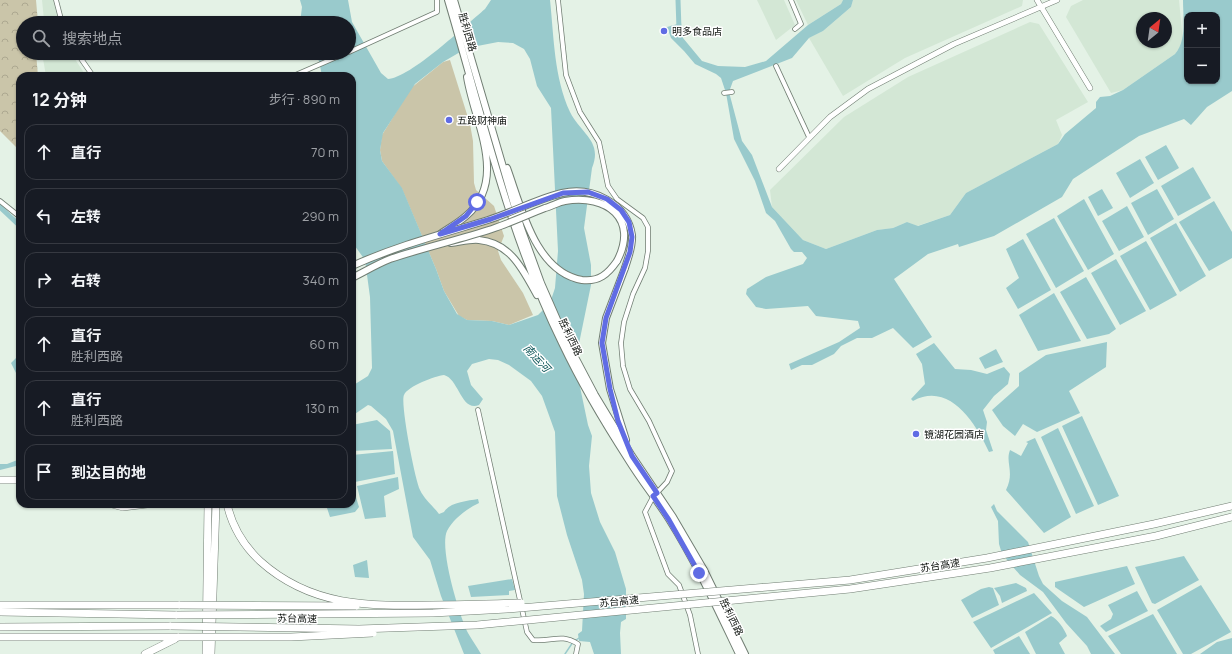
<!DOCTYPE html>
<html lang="zh">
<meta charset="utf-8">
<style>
:root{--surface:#171b24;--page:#20242c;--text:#f1f3f6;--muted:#9ea1a6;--line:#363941}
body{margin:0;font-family:Manrope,"Noto Sans SC",sans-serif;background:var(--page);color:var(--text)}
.controls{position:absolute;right:12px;top:12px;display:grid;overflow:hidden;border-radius:8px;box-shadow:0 1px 3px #0004}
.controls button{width:36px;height:36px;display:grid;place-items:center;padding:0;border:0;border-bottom:1px solid var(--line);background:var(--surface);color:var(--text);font:20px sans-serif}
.compass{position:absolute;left:1136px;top:12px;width:36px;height:36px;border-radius:50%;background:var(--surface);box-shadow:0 1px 3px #0004;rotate:29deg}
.stop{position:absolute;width:12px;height:12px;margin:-9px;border:3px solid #606ce4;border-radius:50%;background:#fff}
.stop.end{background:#606ce4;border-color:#fff;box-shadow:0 1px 4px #0008}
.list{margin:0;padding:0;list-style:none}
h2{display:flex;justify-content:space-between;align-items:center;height:52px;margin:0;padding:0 16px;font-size:17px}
h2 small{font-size:13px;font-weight:400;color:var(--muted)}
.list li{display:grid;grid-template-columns:26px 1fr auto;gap:12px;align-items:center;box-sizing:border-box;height:56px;margin:0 8px 8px;padding:0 8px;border:1px solid var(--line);border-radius:12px}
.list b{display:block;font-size:15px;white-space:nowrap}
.list p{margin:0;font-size:13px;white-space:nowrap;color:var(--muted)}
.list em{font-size:13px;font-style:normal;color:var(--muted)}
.icon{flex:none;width:22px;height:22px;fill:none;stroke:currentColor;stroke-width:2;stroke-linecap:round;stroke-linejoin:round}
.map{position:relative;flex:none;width:1232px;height:654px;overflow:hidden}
.search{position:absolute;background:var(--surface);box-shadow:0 1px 3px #0004;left:16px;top:16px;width:340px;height:44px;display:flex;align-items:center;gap:10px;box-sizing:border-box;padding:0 14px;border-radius:22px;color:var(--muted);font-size:15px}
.panel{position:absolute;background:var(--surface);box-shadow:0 1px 3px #0004;left:16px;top:72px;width:340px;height:436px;border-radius:12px}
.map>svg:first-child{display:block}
.built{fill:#d3e7d5;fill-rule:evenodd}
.forest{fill:url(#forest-crowns)}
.park{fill:#cac5a9}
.water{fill:#99cacc;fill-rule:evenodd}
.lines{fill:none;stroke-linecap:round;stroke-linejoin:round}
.stream{stroke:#99cacc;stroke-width:1.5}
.canal{stroke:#99cacc;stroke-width:5}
.minor-casing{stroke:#717e73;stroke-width:5.5}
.tertiary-casing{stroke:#717e73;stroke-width:6}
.primary-casing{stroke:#717e73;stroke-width:8}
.motorway-casing{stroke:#717e73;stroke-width:8}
.minor{stroke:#fff;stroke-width:4}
.tertiary{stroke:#fff;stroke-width:5}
.primary{stroke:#fff;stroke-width:6}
.motorway{stroke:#fff;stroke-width:7}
.primary-bridge-casing{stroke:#717e73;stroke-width:8;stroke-linecap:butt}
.motorway-bridge-casing{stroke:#717e73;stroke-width:8;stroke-linecap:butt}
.primary-bridge{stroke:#fff;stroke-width:6}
.motorway-bridge{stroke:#fff;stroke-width:7}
.route{stroke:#606ce4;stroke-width:5}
.poi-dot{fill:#606ce4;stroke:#fff;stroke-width:1.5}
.labels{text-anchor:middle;stroke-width:3;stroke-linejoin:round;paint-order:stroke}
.poi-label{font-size:10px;fill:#101511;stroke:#fff;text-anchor:start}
.street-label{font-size:10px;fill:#101511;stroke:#fff}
.water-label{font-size:11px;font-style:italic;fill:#0f5659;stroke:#fff}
</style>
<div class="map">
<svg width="1232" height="654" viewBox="0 0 1232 654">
<defs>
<pattern id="forest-crowns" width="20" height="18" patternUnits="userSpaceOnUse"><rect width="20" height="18" fill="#cac5a9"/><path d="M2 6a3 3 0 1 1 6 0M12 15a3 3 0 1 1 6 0" fill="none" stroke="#aca890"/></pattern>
</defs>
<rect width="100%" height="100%" fill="#e4f2e6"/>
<!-- built -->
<path class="built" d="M42,0h11l6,23h-9v-2l-6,-1z
M757,0h27l11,25 -19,15z
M796,0h47l-2,4 -33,21z
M853,0h170l-1,6 -117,52 -62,38 -34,-58 14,-7 28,-24z
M1083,0h96l4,42 -2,4 -6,8 -52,36 -12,3 -45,-76 5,-11zM1142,18h24v24h-24z
M1030,22l9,2 49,78 -32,18 6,15 -4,9 -92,49 -16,22 -33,11 -10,-4 -14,6 -16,2 -51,19 -23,-9 -31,-33 -2,-17 74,-73 64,-40z
M42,53h29l15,23h-40z"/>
<!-- forest -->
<path class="forest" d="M0,0h36l2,23h-15v30h13l2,23h-18v75l-20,-20z"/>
<!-- park -->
<path class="park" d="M450,60l20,64 3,17 1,42 2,7 18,16 10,30 -6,15 3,9 22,33 10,22 -24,10 -17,-4 -25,-1 -8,-4 -15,-25 -8,-22 -34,-80 -20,-28 -2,-11 2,-15 29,-47 32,-26z"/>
<!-- water -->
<path class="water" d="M300,0h48l4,22 29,51 7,6c22,-1 78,-54 97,-70l6,-9h59c4,38 4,77 20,112 11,22 33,29 22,56l-8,60 7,37v20l-16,78 13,62 4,11 -3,30 2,27 9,29 15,30 11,37v30l-5,3 -1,11 1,21h-27l-4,-12 -11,-1 -1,-7 4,-3 2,-37 -2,-14 -15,-45 -10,-39 -2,-64 -13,-36 -11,-15 -22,-16 -11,-5 -9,-1 -17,5 -5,7 4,14 12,14 -4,6c-18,7 -20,-26 -35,-30 -9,1 -36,11 -40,20 -4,8 11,85 16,95 4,9 14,17 19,24l5,-2c6,-10 23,-11 34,-13l1,4c-11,5 -26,16 -32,28 -8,17 12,84 21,102 4,7 9,14 13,21h-17l-23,-58 -11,-36 -17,-23 -20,-106 -7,-12 -15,-13 -3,-1 -16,11v-30l16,-10 4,-8 -2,-71 -5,-37 -13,-18v-166h-30l-3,-15 -5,-8h35v-30h-49l2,-16zM498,42l15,1 11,6 6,10 7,27 14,22 7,143 -3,37 -5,15 -12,12 -29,10 -17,-4 -25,-1 -10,-6 -13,-23 -8,-22 -34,-81 -20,-27 -2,-11 3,-17 32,-49 28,-22 24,-14z
M843,0h10l-2,7 -28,24 -14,7 -17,20 -59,23 -4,11 13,49 10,14 20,52 31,33 23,9 51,-19 16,-2 14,-6 11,4 32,-11 16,-22 92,-49 7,-10 31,-26v-6l4,-5 10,-1 13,-6 52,-36c12,-14 8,-36 8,-54h49v91l-25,16 -16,18 -7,-6 -45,17 -66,43 -11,18 -68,39 -35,11 -1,-3 -30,10 -34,25 38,58 -19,11 -20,-20 -21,10h-15l-16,8 -7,8 -22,11h-10l-11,5 -2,-6 50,-22 21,-14 -2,-7 -42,-5 -8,-10 -42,3 -10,-2 -10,-13 1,-5 19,-12 37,-13 4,-6 -5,-6h-8l-3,-3 -16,-28 -9,-8 -11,-32 -21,-42 -8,-46 -5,-15 -5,-4 -21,-10 -11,-13 -13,-13 -4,-11 14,-4 2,15 19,23 16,5 27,1 21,-6 42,-36 33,-21zM1187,15h30v66h-30z
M1166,145l13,23 -21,12 -13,-23z
M1140,159l14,24 -24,15 -14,-25z
M1193,167l18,31 -33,18 -17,-30z
M1102,189l11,19 -15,8 -10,-19z
M1157,189l17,30 -26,16 -17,-32z
M1084,199l30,55 -26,16 -31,-54z
M1214,201l18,31v26l-23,13 -30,-49z
M1127,206l17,31 -25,14 -17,-30z
M1054,218l30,53 -28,17 -30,-54z
M1176,223l30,53 -26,16 -30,-54z
M1023,239l28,51 -33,19 -12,-21 13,-10 -13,-29z
M1146,241l31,54 -27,15 -30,-54z
M1116,259l30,52 -26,14 -29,-52z
M1086,277l30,52 -7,5 -22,5 -27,-47z
M1054,293l27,48 -43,10 -19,-36z
M1107,342l-1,25 -37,24 11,22 -43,19 -14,-8 -8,12 -12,-10 -11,-16 27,-24v-13l27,-18z
M934,343l21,26 16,1 16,4 17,-7 6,7 -2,10 -14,12 -11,14 4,12 -1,8 7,21 -4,1c-13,-28 -39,-71 -76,-51l-2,-2 14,-15 -3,-20 -6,-10z
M996,349l7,13 -18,7 -6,-11z
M20,354v27l-9,-18z
M1082,416l37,80 -21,9 -36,-79z
M377,420l13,11 2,18 -40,2v-26z
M1058,428l36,78 -18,8 -35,-77z
M1035,438l36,79 -27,16 -38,-43c9,-18 -1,-27 4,-40l11,6 7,-13 -2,-1z
M393,451l2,23 -40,8 -3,-12v-15z
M20,459v6l-20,5v-6h7z
M398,477l1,12 -15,7 2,21 -21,2 -8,-33z
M354,491l5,16 -4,5 -25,5 -4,-12 26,-1v-12z
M994,504l3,7 31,31 11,34 4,8 19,17 25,16 28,37h-24l-4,-8 -21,-23 -23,-31 -23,-17 -18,-21 -3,-10 -1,-23 -7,-14z
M1184,556l15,24 -44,24 -3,-1 -17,-36z
M367,560l2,18 -14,-1 -2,-12z
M1127,566l8,18 -51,23 -29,-20v-5z
M512,579l3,11 -6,1v4l-38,2 -3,-11z
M1016,583l10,5 1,3 -25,12 -2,-7 -6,-8z
M1201,585l30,47 -40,22h-8l-26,-44z
M989,587l4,1 6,17 -27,13 -11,-18 20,-11z
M1137,591l11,20 -42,21 -6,-6 11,-7 2,-5 -5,-9z
M1034,593l18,20 -61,35 -18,-26z
M1153,614l24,40h-56l-13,-18z
M1051,616c6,2 14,14 16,20l-8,7 6,11h-29l-11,-22z
M1019,636l11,18h-35l-2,-4z
M1232,638v16h-32l17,-12z"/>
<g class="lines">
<!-- stream -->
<path class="stream" d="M565,654l8,-12 6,-4"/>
<!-- canal -->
<path class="canal" d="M678,0l1,29
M0,207l20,19"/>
<defs>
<path id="minor" d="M56,0l6,23
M558,0l8,75 14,37 19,30 9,44 9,13 26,19 5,9v24l-3,17 -12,26 -9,28 -3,21 2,23 7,23 19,32 23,50 -5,11 -14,15 -8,15 23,62 11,11 11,30 8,39
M791,0l10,24 -6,5
M349,52l88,-40v-12
M77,53l16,23
M776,66l33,71
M293,76l53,-23
M724,93l8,-1
M0,201l20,16
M478,410l49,222 6,8c20,2 27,-7 45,4l-2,10"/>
<path id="tertiary" d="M1037,0l53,88
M779,169l51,-52 38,-28 86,-45 103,-44"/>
<path id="primary" d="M448,0c34,115 61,235 114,343 19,40 42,79 66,116 13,21 28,40 41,60 27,43 48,89 70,135
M454,0l67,228 20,55 25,57 29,55 37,61 41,61 31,53 41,84
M507,168c14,38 28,104 75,112 17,2 26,-6 35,-19
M440,234c9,-6 18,-11 26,-18 43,-37 8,-94 1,-139
M451,243c9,-1 19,-4 28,-3 32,3 44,30 58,55
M625,268l-19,50 -4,25 8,46 16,51"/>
<path id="motorway" d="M0,480h20
M112,504l11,3 24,-3
M0,605h180
M0,612l177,3
M0,627l171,-1
M0,637h179
M145,654l30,-15
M206,654l2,-150
M211,654l5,-150"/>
</defs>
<!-- minor casing -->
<use href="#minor" class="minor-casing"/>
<!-- tertiary casing -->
<use href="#tertiary" class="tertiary-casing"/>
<!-- primary casing -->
<use href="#primary" class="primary-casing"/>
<!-- motorway casing -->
<use href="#motorway" class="motorway-casing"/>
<!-- minor -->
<use href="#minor" class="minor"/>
<!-- tertiary -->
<use href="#tertiary" class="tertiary"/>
<!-- primary -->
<use href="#primary" class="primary"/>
<!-- motorway -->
<use href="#motorway" class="motorway"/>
<defs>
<path id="primary-bridge" d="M352,266c44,-20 90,-32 136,-46 25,-8 49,-21 74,-27 30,-7 65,10 70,42 1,11 -4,23 -7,33
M352,278c12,-6 25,-14 38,-19 33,-11 68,-19 102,-30 18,-6 35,-14 53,-21 7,-2 14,-6 20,-7 42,-7 74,18 52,60"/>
<path id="motorway-bridge" d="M227,504c5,22 17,42 33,57 51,46 109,45 172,44 30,0 59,-1 89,-2
M180,605l176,1
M177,615l256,-2 74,-4 343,-29 137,-22 167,-34 78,-18
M171,626l188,3 118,-4 373,-36 140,-21 166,-32 76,-19
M179,637h112l82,-4"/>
</defs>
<!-- primary-bridge casing -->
<use href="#primary-bridge" class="primary-bridge-casing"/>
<!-- motorway-bridge casing -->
<use href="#motorway-bridge" class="motorway-bridge-casing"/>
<!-- primary-bridge -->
<use href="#primary-bridge" class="primary-bridge"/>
<!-- motorway-bridge -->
<use href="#motorway-bridge" class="motorway-bridge"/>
</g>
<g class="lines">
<!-- route -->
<path class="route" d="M477,202l-11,14 -26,18 51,-15 72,-26 25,-1 19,7 14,11 8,12 3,15 -2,15 -24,66 -4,25 8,46 8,32 14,35 25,37 -4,3 16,24 30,53"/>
</g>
<!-- markers -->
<g class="poi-dot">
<circle cx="664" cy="31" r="4"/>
<circle cx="449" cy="120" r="4"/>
<circle cx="916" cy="434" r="4"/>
</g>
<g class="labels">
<!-- poi labels -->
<g class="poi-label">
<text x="672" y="35">明多食品店</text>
<text x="457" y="124">五路财神庙</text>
<text x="924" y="438">镜湖花园酒店</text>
</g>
<!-- street labels -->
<g class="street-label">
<text transform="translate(468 32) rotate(74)" y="4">胜利西路</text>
<text transform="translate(571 337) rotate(64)" y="4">胜利西路</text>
<text transform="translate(940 565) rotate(-9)" y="4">苏台高速</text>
<text transform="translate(619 601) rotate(-5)" y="4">苏台高速</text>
<text transform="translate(732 617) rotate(64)" y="4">胜利西路</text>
<text transform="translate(297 618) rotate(1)" y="4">苏台高速</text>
</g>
<!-- water labels -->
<g class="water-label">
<text transform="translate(537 358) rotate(47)" y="4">南运河</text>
</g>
</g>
</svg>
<div class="controls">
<button>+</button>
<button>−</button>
</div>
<svg class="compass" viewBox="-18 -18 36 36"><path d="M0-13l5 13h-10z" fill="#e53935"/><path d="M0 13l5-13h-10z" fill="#9ea1a6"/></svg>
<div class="stop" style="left:477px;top:202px"></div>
<div class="stop end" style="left:699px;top:573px"></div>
<div class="search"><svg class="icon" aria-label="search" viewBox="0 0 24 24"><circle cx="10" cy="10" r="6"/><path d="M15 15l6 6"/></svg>搜索地点</div>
<section class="panel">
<h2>12 分钟<small>步行 · 890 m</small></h2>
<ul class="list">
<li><svg class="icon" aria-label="ahead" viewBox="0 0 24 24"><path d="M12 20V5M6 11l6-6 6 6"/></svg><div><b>直行</b></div><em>70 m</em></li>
<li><svg class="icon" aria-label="left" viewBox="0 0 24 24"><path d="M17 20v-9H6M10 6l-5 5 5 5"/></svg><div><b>左转</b></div><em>290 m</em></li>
<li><svg class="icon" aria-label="right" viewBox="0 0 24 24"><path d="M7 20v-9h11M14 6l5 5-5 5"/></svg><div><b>右转</b></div><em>340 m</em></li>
<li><svg class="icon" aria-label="ahead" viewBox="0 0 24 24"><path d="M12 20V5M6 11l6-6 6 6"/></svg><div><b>直行</b><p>胜利西路</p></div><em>60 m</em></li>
<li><svg class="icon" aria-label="ahead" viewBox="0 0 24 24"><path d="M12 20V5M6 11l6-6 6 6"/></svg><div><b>直行</b><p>胜利西路</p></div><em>130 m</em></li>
<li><svg class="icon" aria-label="arrive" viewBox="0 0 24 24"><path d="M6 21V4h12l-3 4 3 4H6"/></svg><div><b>到达目的地</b></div></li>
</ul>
</section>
</div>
